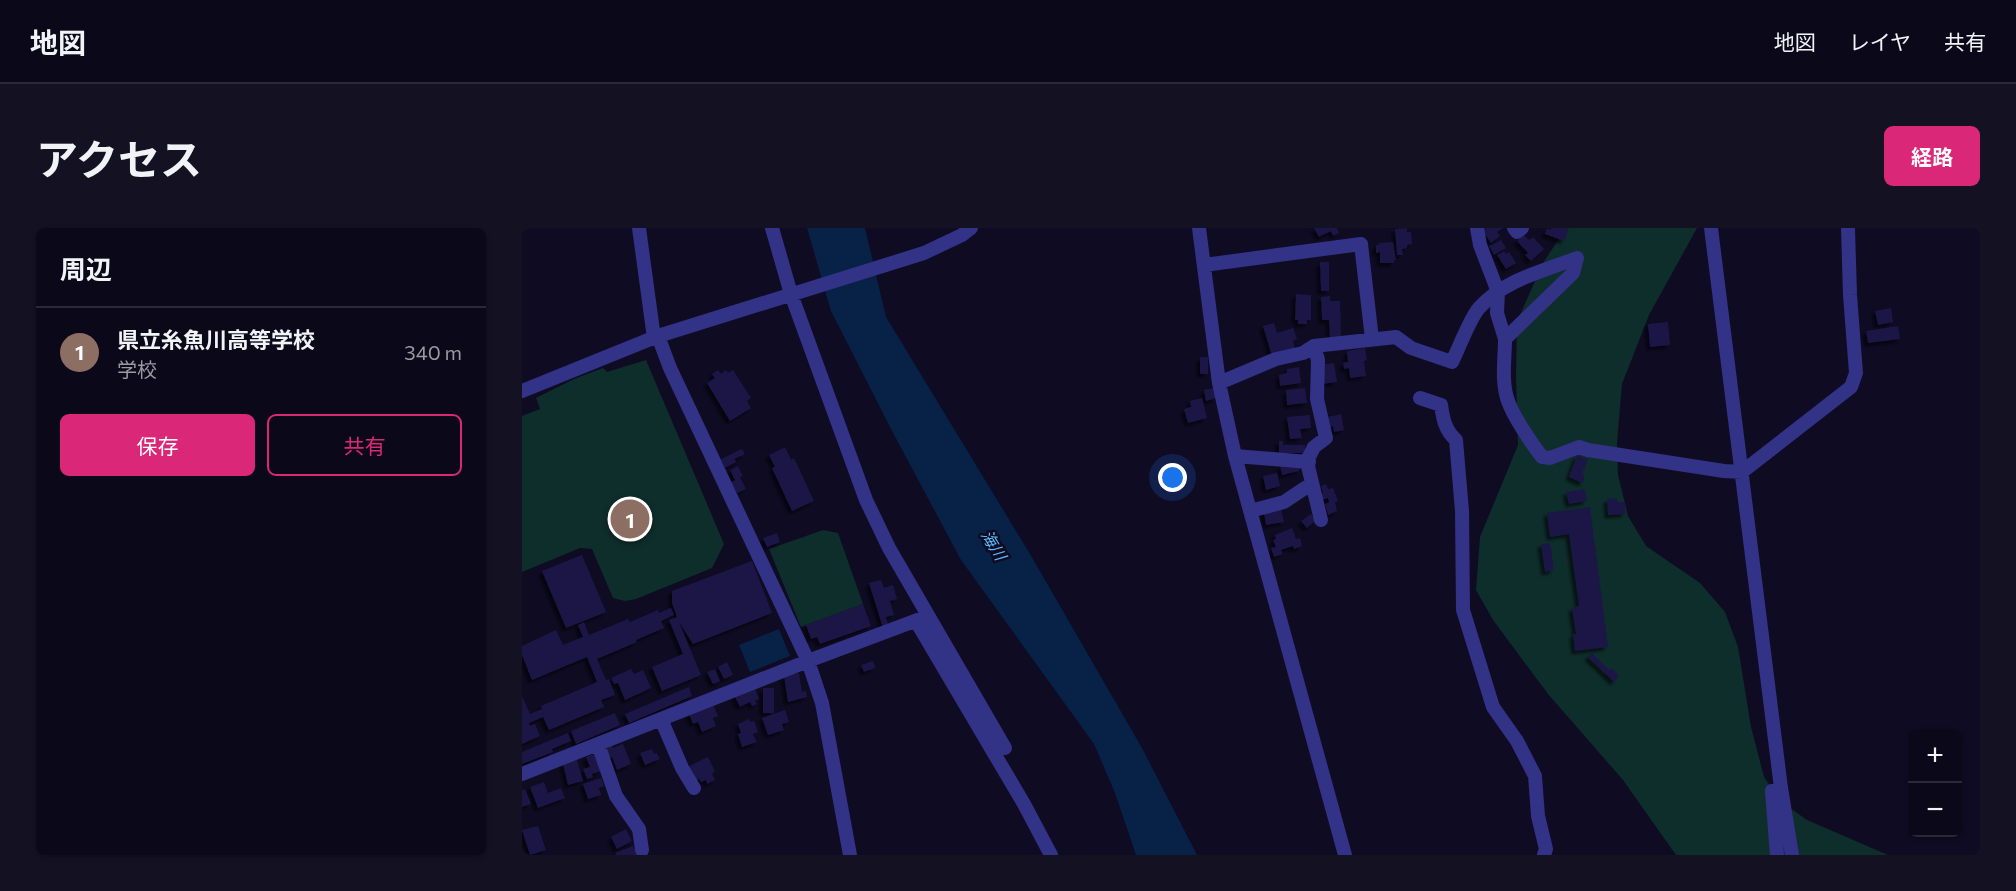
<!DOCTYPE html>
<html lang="ja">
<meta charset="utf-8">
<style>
:root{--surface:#0b081a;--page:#141123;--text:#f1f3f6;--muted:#9a9aa2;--line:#2b2939;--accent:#db2777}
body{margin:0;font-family:Commissioner,"Noto Sans JP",sans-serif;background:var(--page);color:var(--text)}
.controls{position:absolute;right:18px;bottom:18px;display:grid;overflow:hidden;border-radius:9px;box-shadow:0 2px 4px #0004}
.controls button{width:54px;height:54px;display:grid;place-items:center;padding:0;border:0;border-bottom:2px solid var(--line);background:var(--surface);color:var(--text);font:30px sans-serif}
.you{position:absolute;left:651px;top:250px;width:21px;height:21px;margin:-15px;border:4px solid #fff;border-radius:50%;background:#1a73e8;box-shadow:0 0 0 9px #1a73e833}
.badge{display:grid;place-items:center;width:39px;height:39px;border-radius:50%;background:var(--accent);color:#fff;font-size:20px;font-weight:700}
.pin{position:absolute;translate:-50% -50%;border:3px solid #fff;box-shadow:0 2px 6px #0006}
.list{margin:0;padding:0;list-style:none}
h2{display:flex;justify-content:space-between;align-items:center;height:78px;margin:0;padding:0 24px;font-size:26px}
h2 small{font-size:20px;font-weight:400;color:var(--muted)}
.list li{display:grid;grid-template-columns:39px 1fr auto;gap:18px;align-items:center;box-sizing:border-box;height:90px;padding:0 24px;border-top:2px solid var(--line)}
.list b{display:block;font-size:22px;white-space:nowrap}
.list p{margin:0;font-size:20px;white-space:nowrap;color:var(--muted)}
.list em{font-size:20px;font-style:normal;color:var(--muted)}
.actions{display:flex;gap:12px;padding:18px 24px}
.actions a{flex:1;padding:14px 0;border:2px solid var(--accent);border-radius:9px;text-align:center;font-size:21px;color:var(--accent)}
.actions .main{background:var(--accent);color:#fff}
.map{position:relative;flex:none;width:1458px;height:627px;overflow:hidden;border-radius:9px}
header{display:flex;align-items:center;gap:36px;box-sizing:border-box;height:84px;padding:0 30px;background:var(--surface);border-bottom:2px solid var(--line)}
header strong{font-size:28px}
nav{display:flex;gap:33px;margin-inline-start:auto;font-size:21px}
.intro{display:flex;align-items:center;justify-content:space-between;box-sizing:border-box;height:144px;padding:0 36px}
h1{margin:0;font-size:42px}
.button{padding:15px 27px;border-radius:9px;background:var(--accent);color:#fff;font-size:21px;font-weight:700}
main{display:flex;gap:36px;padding:0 36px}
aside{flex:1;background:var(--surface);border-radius:9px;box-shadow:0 2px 4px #0004}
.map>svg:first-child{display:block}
.green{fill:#0e2e2b}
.water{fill:#072147}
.building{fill:#1d1646;filter:url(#shadow)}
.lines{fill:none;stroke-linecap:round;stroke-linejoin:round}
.minor{stroke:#323287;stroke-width:14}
.labels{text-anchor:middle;stroke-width:5;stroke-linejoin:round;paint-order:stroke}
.water-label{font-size:16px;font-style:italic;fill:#5cbbff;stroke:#0f0b23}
</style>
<header>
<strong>地図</strong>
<nav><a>地図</a><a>レイヤ</a><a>共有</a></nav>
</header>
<div class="intro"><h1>アクセス</h1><a class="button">経路</a></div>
<main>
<aside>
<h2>周辺<small></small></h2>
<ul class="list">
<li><span class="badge" style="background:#8d6e63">1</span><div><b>県立糸魚川高等学校</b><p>学校</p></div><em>340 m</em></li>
</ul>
<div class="actions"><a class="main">保存</a><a>共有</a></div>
</aside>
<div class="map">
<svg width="1458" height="627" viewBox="0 0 1458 627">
<defs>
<filter id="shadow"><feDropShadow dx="-3.5" dy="3.5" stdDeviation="1.5" flood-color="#0009"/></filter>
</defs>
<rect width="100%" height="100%" fill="#0f0b23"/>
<!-- green -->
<path class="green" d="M1044,0h131l-48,87 -27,69 -5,59 1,32 10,41 18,30 54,37 25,29 13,35 13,80 13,50 16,24 27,19 81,35h-212l-53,-75 -75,-86 -55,-74 -17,-30 4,-53 38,-92 -2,-70 1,-53 26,-59z
M124,132l78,184 -12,24 -76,31 -11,2 -12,-3 -21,-49 -12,-1 -58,24v-156l18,-7 -4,-11 38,-19 29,-11 4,4z
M301,302l15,3 25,71 -62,23 -32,-78z"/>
<!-- water -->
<path class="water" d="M285,0h58l21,89 144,237 112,194 55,107h-61l-21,-62 -21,-49 -133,-184 -70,-131 -60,-118z
M257,401l11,27 -40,16 -11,-27z"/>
<!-- building -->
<path class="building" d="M792,0h23l2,5 -6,3 -2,-5 -12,6z
M885,0v4h4l1,12 -5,1v3l-5,1 1,6h-6l-2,-26z
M964,0h17l-6,4 3,4 -9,7 -9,-13z
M1025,0l3,2 1,-2h18l-5,13 -19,-7z
M1002,7l5,5 4,-3 11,12 -13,12 -6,-6 3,-2 -11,-12z
M979,12l5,8 -12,7 -5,-9z
M871,14l3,18h-2v3h-14v-11l-4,1v-8h3v-2z
M982,23l2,3 3,-2 7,11 -10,6 -9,-14z
M798,34h9v29h-8z
M774,66l15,1v25h-4v4h-9v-4h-3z
M808,68v5h10l1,38 -11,1 -1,-20h-7l-1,-23z
M1369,80l2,14 -15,3 -3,-14z
M1146,94l2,23 -20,2 -2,-23z
M752,95l3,10 16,-5 4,11 -4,2 2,8 -23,7 -9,-30z
M1376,98l2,13 -32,4 -2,-12z
M843,120l2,12 -3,1 2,15 -16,2 -1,-10 -5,1 -1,-6 5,-1 -1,-11z
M678,129h8v17h-8z
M812,135l3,19 -15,2 -3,-19z
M777,139l2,16 -21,3 -1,-11 8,-2v-4z
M196,142l3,4 5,-4 2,3 5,-3 18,28 -4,3 4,7 -21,13 -23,-38 8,-5 -3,-4z
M692,160l2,10 -10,3 -2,-11z
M783,160l2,15 -20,2 -1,-15z
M680,170l5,20 -19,5 -4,-14 7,-2 -1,-6z
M819,186l3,16 -10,2 -1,-6 -3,1 -2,-10z
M788,187l1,13 -11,1 2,9 -12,1 -3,-22z
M757,213h4v4h22v8h-21v3h-5z
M263,219l6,13 3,-2 20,43 -22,10 -20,-43 3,-1 -6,-12z
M220,221l3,5 -10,5 1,3 -11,6 -4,-9z
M1055,227l11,4 -6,15 3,2 -2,7 -14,-6z
M758,237l22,3 -3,1v2l-17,4z
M216,238l5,10 -3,1 6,12 -9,4 -6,-11 4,-2 -5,-10z
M755,245l3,13 -14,4 -3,-14z
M804,256l2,5 5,-1 5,13 -3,1 2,9 -9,4 -3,-11 4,-2 -1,-4 -6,2 -2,-7h3l-2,-7z
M1063,261l2,12 -18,3 -3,-12z
M1095,270v4h8v12l-17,1 -1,-16z
M758,277l4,17 -18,3 -3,-17z
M1068,279l18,140 -33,4 -2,-17h3l-4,-26 7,-2 -10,-72 -19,3 -3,-24z
M789,286l4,7 -8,7 -6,-7z
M770,300l4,11 4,-1 2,8 -8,3 -1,-3 -12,4 2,4 -9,3 -3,-9 5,-1 -3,-7 3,-1 -1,-4z
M255,305l3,9 -13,5 -4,-9z
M1028,315l4,27 -9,2 -4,-28z
M60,327l24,57 -40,16 -24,-57z
M230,333l20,52 -79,31 -14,-22 22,53 -39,16 -10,-24 31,-13 -14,-34 8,-3 -5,-14v-12z
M359,352l3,8 9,-3 4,14 -7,2 4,14 -8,2 3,10 -6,1 -14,-45z
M341,376l8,22 -51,18 -3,-7 -6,2 -5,-14z
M149,380l3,7 -13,6 3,7 -28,12 1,2 -40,17 9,21 3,-1 6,16 -14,5 3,7 -55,23 -6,-13 -14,6 1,3 5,-2 5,12 -18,8v-48l8,18 12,-5 -1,-3 56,-24 -10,-25 -55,23 -10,-25v-9l34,-16 7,15 20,-8 -5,-12 6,-3 5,13 39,-16 2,3 28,-12 1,3z
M1070,425l17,17 2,-2 8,7 -5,7 -26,-25z
M351,433l2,7 -11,4 -3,-7z
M205,434l6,13 -9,4 -6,-12z
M109,441l3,5 9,-4 8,18 -26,12 -7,-17 -4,1 -3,-6z
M193,441l5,12 -7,3 -6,-12z
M277,445l3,19 4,-1 1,6 -19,5 -4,-26z
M232,458l5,13 -4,2 2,3 -5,2 -2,-4 -10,5 -6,-12z
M167,459l3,9 -63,27 -4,-9z
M241,460h11v25h-11z
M191,476l5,12 -5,2 3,8 -14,6 -4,-10 -5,2 -4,-10z
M263,482l4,12 -7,2 2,6 -16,5 -6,-17z
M93,485l5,12 -44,19 -5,-13z
M227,491l1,3 4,-1 4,11 -5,2 4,8 -15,5 -4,-13 3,-1 -3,-9z
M46,505l3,8 -19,8 1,3 -31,12v-12z
M101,516l8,20 -14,6 -5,-13 -4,2 -4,-10 8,-3 1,2z
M130,521l2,5 3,-1 3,6 -15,6 -5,-12z
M73,526l6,17 -9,3 1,3 -6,2 -4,-10 7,-2 -4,-10z
M186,529l7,15 -3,1 3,7 -8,4 -1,-4 -5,2 -2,-3 -7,3 -7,-14z
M55,532l6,21 -15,4 -5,-21z
M79,550l3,8 -5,2 2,7 -13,4 -5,-15z
M22,554l4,11 13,-5 4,10 -27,10 -8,-21z
M3,561l6,15 -9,3v-17z
M16,598l8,24 -16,5 -8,-25z
M104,601l6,12 -15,8 -6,-12z
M111,618l4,9h-21l-1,-2z"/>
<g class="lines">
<!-- minor -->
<path class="minor" d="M117,0l15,110
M250,0l19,66 75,206 23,48 116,200
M677,0l20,155 16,73 110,399
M955,0l3,17 18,47 -1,21 8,26
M992,0l3,4 5,-4
M1189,0l70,560 11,67
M682,37l157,-21 11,95
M136,108l12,32 138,293 14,42 28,152
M792,118l4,14 -1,39 9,39 -12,9 -5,10 -1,9 13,54
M697,155l57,-24 27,-6 11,-7 82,-9 15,11 41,14c7,-14 18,-44 27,-54 25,-28 64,-37 98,-50l-4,15 -68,66c0,19 -4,43 3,62 5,15 24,43 34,56l8,1 29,-11 9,3 136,21 18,1 109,-85 5,-14 -6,-78 -2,-67
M0,163l136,-55 266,-83 38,-18 9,-7
M898,170l21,7c2,14 4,25 15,35l6,71 1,99 30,97 24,34 18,35 3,40 8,33 -2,6
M713,228l74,6
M728,283l34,-9 27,-18
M394,393l108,183 27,51
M139,491l21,49 12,20
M76,516l18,52 23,33 3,21
M0,546l286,-113 120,-45
M1255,627l-5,-64 9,-3"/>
</g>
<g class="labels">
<!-- water labels -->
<g class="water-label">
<text transform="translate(472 317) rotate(59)" y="6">海川</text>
</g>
</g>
</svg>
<div class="controls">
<button>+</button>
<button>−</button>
</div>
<div class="you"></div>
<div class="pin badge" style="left:108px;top:291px;background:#8d6e63">1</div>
</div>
</main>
